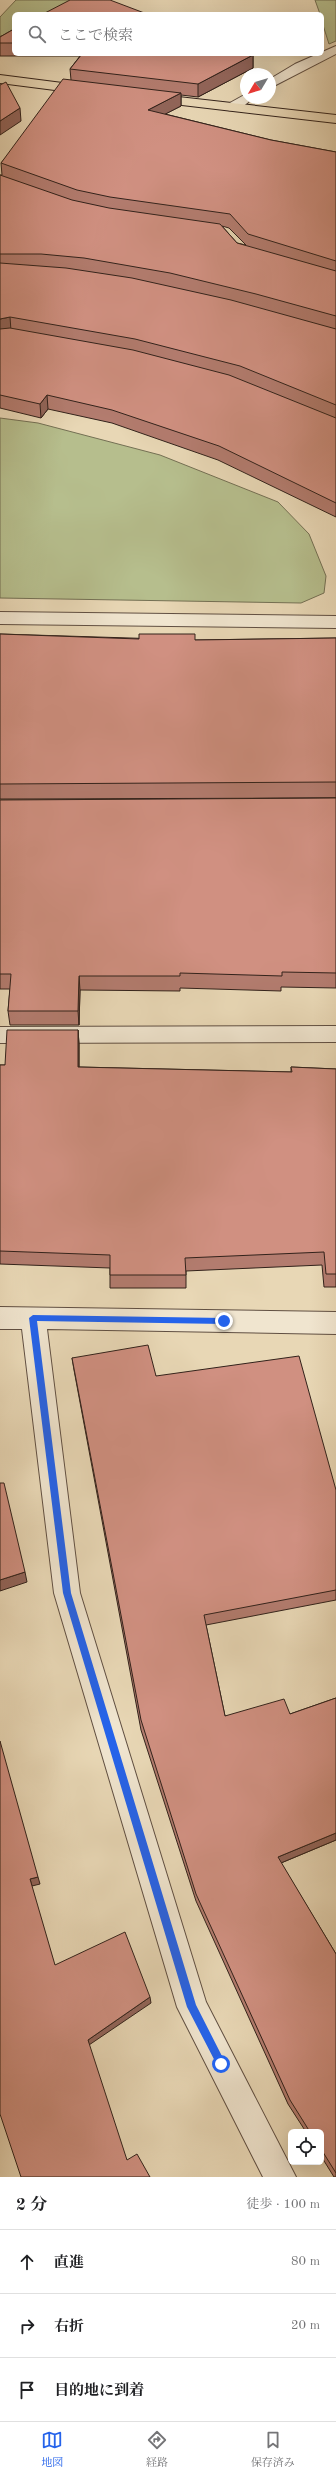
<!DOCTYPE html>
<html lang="ja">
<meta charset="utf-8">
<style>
:root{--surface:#fff;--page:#f2f2f2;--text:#202124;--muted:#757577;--line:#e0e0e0;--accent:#2563eb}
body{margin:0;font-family:"Old Standard TT","Noto Serif JP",serif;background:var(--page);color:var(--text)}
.controls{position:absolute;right:12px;bottom:12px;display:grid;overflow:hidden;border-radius:6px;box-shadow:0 4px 16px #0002}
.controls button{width:36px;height:36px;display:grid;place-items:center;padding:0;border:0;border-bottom:1px solid var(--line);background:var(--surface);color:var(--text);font:20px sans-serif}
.compass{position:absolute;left:240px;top:68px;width:36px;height:36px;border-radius:50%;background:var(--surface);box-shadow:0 4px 16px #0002;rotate:232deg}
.stop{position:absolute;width:12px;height:12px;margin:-9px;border:3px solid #2563eb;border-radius:50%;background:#fff}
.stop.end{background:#2563eb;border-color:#fff;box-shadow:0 1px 4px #0008}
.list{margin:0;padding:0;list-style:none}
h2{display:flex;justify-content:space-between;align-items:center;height:52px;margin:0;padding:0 16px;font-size:17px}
h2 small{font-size:13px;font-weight:400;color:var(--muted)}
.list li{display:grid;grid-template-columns:26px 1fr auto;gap:12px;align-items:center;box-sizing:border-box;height:64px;padding:0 16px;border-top:1px solid var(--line)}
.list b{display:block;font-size:15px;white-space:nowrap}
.list em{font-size:13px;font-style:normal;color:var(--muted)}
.icon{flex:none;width:22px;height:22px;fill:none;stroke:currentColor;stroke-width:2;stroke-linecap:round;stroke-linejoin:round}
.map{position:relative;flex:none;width:336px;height:2177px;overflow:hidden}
.search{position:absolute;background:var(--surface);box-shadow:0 4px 16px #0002;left:12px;right:12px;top:12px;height:44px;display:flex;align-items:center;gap:10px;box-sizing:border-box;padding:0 14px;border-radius:6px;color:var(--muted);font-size:15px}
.sheet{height:244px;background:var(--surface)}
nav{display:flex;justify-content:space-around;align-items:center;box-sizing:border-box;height:56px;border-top:1px solid var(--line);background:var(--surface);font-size:11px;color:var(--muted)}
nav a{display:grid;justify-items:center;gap:2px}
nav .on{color:var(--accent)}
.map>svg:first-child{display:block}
.green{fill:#b6be8d;stroke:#747054}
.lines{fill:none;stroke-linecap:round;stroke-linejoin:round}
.minor-casing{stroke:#604f42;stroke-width:2}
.major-casing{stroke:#32221b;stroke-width:2}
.minor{fill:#f0e5cf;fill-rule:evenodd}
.major{fill:#e8d7b5;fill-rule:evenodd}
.wall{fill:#b37c6f;stroke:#32221b;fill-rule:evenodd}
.shaded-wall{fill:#92655a;stroke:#32221b}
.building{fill:#d09081;stroke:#32221b}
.route{fill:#2563eb}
</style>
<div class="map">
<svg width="336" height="2177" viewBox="0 0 336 2177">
<rect width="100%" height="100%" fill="#e8d7b5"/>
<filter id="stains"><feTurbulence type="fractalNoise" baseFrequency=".005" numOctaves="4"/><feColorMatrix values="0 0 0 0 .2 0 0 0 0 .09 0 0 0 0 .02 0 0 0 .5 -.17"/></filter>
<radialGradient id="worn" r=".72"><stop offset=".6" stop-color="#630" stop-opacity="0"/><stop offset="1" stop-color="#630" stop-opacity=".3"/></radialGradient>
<!-- green -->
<path class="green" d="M16,0h58l-11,14h-49v23l-14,-1v-19z
M315,0h21v41l-7,3 -7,-22v-8h-2z
M0,418l38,5 122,32 118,47 31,32 17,42 -2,17 -23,10 -301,-5z"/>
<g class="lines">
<defs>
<path id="minor" d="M336,46v8l-66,34v-9l25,-15z
M246,94v4h6c-5,7 -16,14 -24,12l-2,-3 2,-3z
M0,612l336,4v12l-336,-4z
M336,1026v16l-336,1v-16z
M0,1307l336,5v22l-289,-5 33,264 126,409 90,175h-33l-86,-170 -123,-414 -32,-264h-22z"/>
<path id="major" d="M0,75l86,11 6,4 -6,4 -86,-11z
M152,94l184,21v8l-188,-22 -2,-3z"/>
</defs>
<!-- minor casing -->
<use href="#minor" class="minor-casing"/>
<!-- major casing -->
<use href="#major" class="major-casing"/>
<!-- minor -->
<use href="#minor" class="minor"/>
<!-- major -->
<use href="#major" class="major"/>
</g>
<!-- wall -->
<path class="wall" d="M14,29v25h236l3,1v13l-55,29 -17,-2v11l-16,8 106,26 65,12v365l-118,-57 -106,-37 -64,-14 -7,9 -41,-10v-233h2l-1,-12 70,-83 -1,-11 10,-13h-80v-19zM222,226l7,2 17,17 -9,-2z
M0,634l195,6 141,-2v160l-336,1z
M336,798v190l-55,-1v4l-101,-3v3l-100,-1 -1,35h-69l-2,-14 2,-22h-10v-189z
M78,1030l1,14v23l212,5v-5l45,2v218h-12l-2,-22 -136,6v17h-76v-20l-110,-4v-199h5z
M72,1358l84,18 180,114v110l-130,25 19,91 65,-2 46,-16v142l-55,23 55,91v223h-2l-13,-21v-24h-15l-18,-28 -92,-203 -55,-171 -67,-360z"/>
<!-- shaded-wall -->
<path class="shaded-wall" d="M253,55v13l-55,29v-13z
M181,93v13l-33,17v-13z
M20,108l1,13 -21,14v-14z
M10,317l1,14 -11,2v-14z
M47,395l1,14 -7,9 -1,-14z
M79,976l1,14 -1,35 -1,-14z
M78,1030l1,14v37l-1,-14z
M25,1572l2,10 -27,9v-11z
M336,1833v7l-60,25 2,-8z
M38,1877l2,7 -8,2 -2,-7z
M150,1997l1,6 -62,42 -1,-5z"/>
<!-- building -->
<path class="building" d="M70,0h40l37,14h-104z
M14,29v14h-14v-6z
M82,54h168l3,1 -55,29 -128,-15z
M63,79l118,14 -33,17 123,30 65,12v109l-88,-27 -18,-20 -120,-17 -33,-7 -76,-27z
M6,82l14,26 -20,13v-36z
M0,175l72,25 37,8 111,16 17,19 99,28v45l-80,-22 -86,-21 -86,-15 -43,-4h-41z
M0,263l66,5 66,10 99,22 105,29v76l-96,-39 -105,-27 -125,-22 -10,2z
M10,328l123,22 96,25 107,43v85l-117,-57 -107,-36 -65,-15 -7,9 -40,-9v-66z
M0,634l139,5v-5h56v6l141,-2v144l-336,2z
M336,798v175l-54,-1v4l-102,-3v3h-101l-1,35h-70l3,-37h-11v-174z
M7,1030h71v37l214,5 -1,-5 45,2v205h-10l-2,-22 -139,6 1,17h-76v-20l-110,-4v-186h5z
M148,1345l8,31 143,-20 37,134v100l-132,25 21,101 59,-17 6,15 46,-16v135l-58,24 58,97v219l-15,-24v-17h-11l-20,-32 -94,-206 -55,-174 -69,-362z
M0,1483h4l21,89 -25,8z
M0,1741l38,136 -8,2 25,86 70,-33 25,65 -62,43 39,120 10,-6 13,23h-129l-21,-63z"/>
<!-- route -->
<path class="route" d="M33,1315l191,3 4,3 -4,3 -187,-3 34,272 125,412 30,59 -5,4 -3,-1 -31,-60 -124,-414 -34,-275z"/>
<rect width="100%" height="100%" filter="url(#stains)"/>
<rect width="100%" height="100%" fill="url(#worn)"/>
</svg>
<div class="controls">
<button><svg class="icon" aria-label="locate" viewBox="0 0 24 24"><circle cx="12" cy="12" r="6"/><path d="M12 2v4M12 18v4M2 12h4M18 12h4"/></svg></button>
</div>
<svg class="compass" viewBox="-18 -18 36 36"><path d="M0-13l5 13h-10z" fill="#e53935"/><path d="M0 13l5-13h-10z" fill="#757577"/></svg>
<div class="stop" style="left:221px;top:2064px"></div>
<div class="stop end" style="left:224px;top:1321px"></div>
<div class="search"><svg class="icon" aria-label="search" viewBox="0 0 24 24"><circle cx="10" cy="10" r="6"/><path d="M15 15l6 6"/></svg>ここで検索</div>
</div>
<section class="sheet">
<h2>2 分<small>徒歩 · 100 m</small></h2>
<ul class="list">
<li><svg class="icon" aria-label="ahead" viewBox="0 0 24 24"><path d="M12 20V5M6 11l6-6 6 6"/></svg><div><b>直進</b></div><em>80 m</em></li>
<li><svg class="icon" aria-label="right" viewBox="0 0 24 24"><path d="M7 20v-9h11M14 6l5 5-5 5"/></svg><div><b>右折</b></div><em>20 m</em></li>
<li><svg class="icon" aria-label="arrive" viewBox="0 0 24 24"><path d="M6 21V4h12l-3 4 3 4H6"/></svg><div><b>目的地に到着</b></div></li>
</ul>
</section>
<nav>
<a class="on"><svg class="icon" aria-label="map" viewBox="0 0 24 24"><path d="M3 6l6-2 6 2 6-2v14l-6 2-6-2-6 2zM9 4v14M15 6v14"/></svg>地図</a>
<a><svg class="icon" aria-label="directions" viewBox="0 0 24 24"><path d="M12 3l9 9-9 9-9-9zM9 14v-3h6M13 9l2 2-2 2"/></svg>経路</a>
<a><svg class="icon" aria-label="saved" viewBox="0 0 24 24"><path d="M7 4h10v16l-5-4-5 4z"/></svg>保存済み</a>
</nav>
